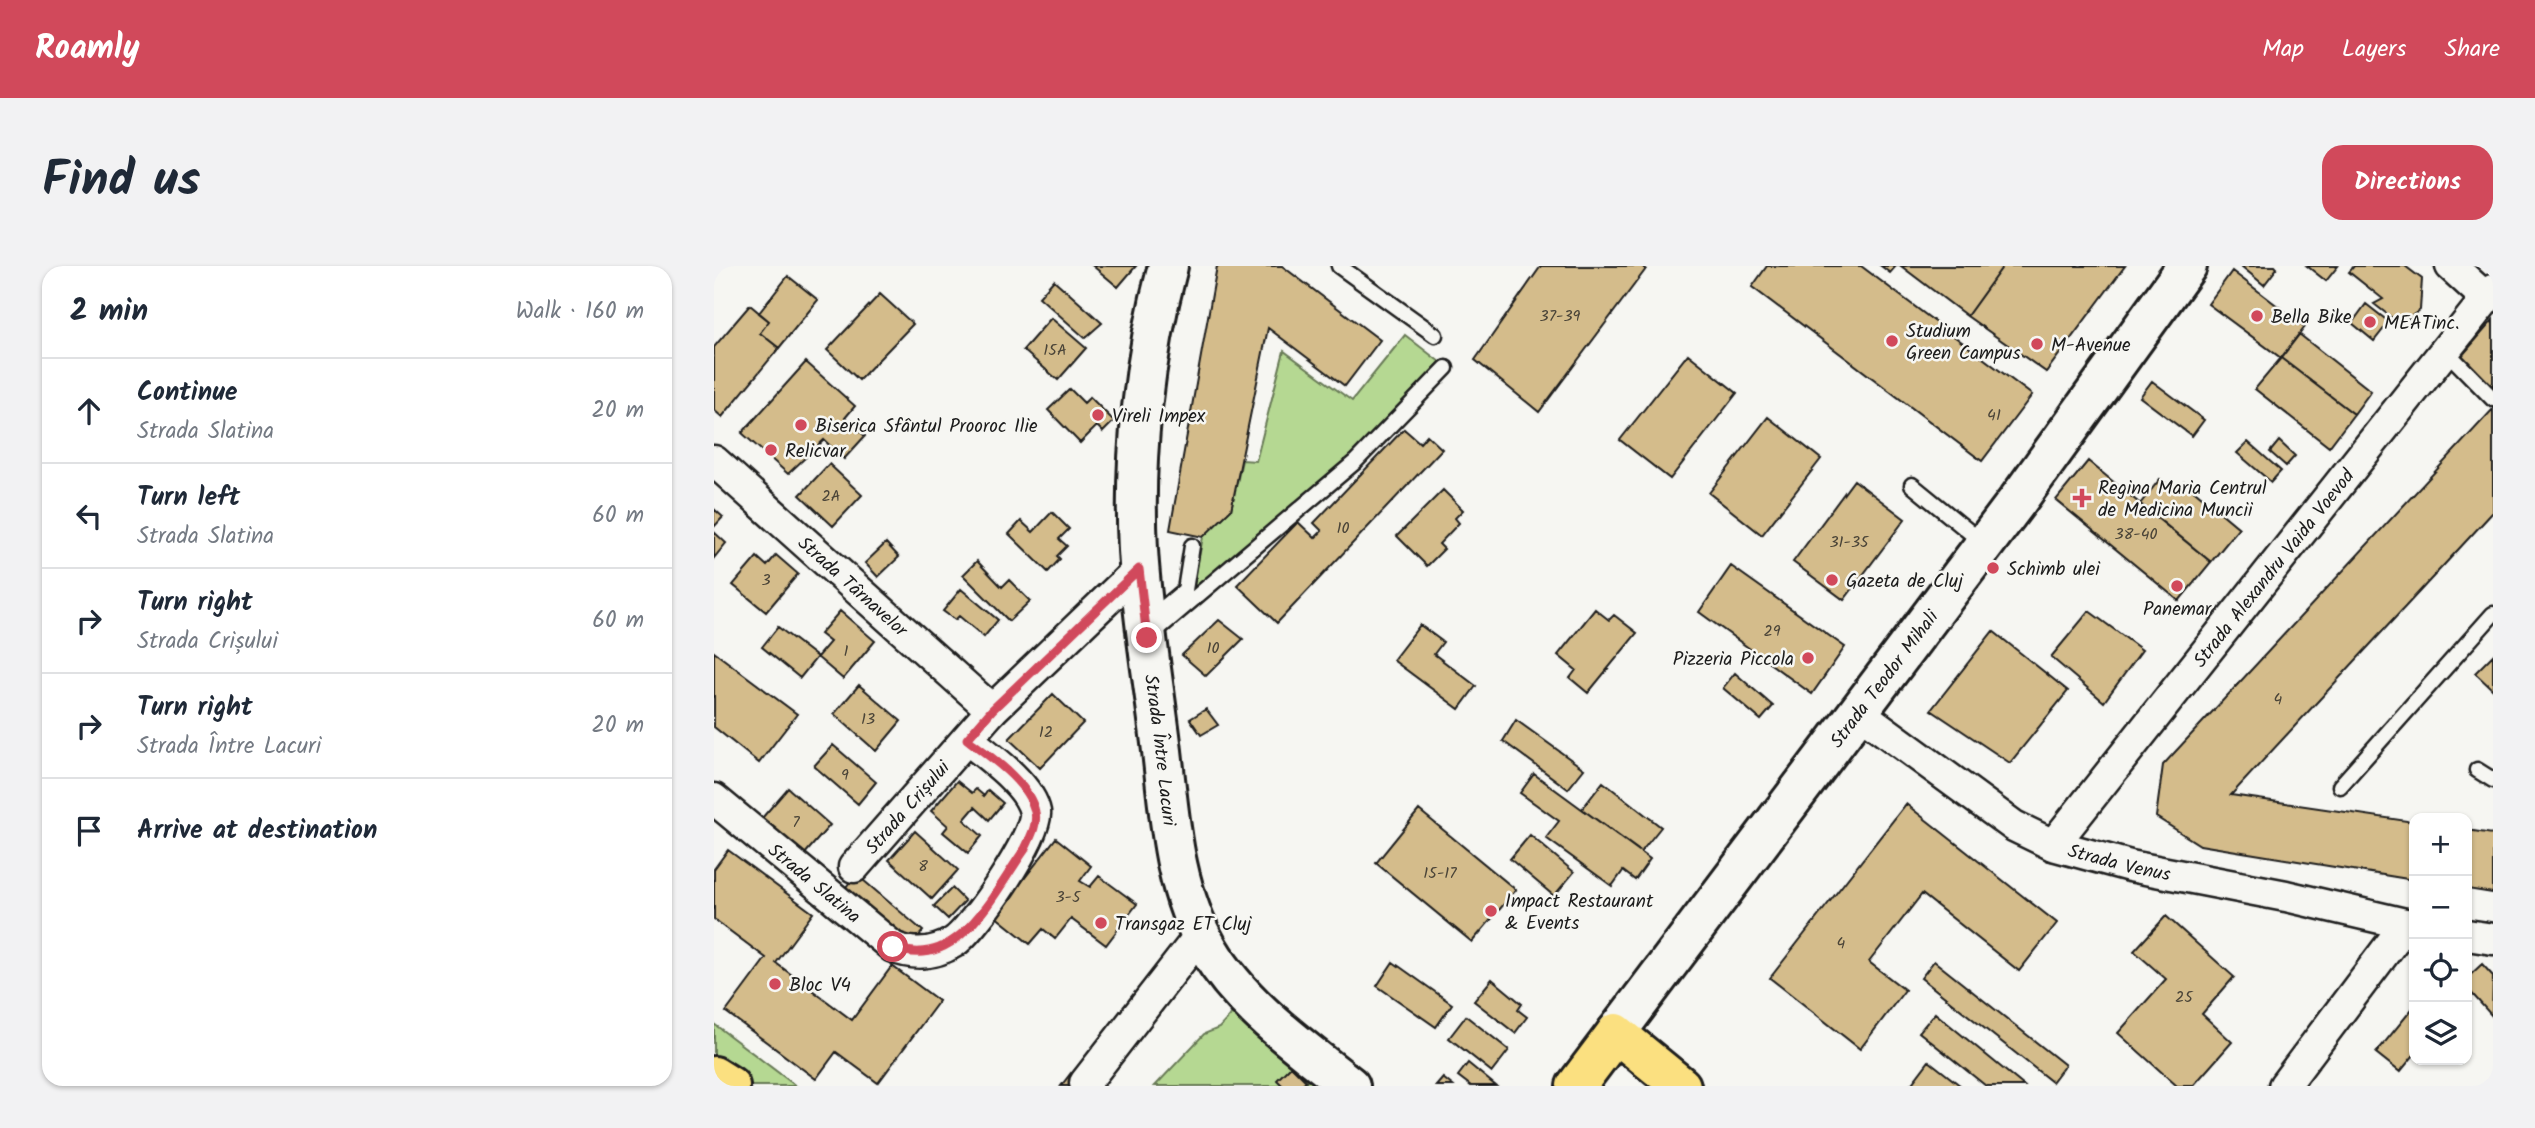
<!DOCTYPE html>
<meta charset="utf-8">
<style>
:root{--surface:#fff;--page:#f2f2f3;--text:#1f2937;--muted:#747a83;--line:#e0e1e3;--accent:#d1495b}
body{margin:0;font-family:Kalam,sans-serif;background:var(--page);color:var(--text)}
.controls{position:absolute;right:21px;bottom:21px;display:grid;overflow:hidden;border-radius:14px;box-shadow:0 2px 5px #0004}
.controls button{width:63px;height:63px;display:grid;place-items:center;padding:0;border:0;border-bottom:2px solid var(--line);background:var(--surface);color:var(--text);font:35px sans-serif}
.stop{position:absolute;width:21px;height:21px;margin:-16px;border:5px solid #d1495b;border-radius:50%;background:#fff}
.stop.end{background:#d1495b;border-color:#fff;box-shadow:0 2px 7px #0008}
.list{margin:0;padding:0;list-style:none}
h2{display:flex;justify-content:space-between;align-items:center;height:91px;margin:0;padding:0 28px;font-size:30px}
h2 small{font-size:23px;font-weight:400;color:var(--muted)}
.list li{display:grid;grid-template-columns:46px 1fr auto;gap:21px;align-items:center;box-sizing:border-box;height:105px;padding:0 28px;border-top:2px solid var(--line)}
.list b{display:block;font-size:26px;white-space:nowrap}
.list p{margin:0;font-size:23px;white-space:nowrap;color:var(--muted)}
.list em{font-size:23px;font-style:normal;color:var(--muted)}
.icon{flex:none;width:38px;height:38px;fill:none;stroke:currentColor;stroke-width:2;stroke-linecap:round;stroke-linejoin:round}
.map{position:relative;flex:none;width:1779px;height:820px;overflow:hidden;border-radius:21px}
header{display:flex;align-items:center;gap:42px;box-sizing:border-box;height:98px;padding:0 35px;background:var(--accent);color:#fff}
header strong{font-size:33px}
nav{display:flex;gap:38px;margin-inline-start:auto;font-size:24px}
.intro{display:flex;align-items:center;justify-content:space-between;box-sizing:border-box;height:168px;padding:0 42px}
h1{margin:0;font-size:49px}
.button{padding:18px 32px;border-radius:21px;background:var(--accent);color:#fff;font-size:24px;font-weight:700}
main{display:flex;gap:42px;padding:0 42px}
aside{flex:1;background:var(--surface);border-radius:21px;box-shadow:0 2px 5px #0004}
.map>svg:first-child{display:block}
.green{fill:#b5d892;stroke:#687a57;stroke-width:2}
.building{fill:#d4bc8b;stroke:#1c1c1c;stroke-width:2}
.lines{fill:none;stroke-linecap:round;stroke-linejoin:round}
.lane-casing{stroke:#1c1c1c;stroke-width:19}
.street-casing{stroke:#1c1c1c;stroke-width:35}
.secondary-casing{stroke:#1c1c1c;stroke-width:44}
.primary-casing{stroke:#1c1c1c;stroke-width:44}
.lane{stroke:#f6f6f2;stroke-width:14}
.street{stroke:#f6f6f2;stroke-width:30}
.secondary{stroke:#f6f6f2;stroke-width:38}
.primary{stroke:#fbe080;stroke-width:38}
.route{stroke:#d1495b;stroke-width:9}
.poi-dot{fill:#d1495b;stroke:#f6f6f2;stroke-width:2.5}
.labels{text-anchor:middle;stroke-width:5;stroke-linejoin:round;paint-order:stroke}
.number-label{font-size:16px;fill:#4a4438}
.poi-label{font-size:19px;fill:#1c1c1c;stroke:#f6f6f2;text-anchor:start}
.street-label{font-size:19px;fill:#1c1c1c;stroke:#f6f6f2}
</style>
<header>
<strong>Roamly</strong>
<nav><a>Map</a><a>Layers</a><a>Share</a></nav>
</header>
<div class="intro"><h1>Find us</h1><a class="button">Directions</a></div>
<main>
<aside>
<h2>2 min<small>Walk · 160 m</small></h2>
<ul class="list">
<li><svg class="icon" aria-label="ahead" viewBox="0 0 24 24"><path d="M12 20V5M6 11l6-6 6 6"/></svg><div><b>Continue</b><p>Strada Slatina</p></div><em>20 m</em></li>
<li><svg class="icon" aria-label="left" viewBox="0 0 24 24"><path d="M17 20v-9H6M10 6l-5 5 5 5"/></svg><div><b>Turn left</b><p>Strada Slatina</p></div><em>60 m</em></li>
<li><svg class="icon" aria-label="right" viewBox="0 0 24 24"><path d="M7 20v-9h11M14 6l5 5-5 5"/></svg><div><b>Turn right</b><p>Strada Crișului</p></div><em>60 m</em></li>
<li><svg class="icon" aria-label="right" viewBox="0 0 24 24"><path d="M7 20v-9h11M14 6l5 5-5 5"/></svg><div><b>Turn right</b><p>Strada Între Lacuri</p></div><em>20 m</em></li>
<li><svg class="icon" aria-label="arrive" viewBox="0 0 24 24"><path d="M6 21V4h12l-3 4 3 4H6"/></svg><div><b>Arrive at destination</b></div></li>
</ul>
</aside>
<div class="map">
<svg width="1779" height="820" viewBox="0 0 1779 820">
<rect width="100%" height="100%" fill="#f6f6f2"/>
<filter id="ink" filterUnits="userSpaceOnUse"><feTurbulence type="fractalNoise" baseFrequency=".0143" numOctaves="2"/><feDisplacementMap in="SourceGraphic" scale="14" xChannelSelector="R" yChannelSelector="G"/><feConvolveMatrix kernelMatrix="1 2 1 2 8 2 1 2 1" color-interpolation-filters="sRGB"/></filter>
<g filter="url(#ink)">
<!-- green -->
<path class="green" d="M691,69l35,27 -91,97 -157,133 11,-55 28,-27 11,-50 14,1 28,-110 68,50z
M528,725l87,95h-174l49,-52 15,-6 11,-12z
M0,758l82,62h-45l-37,-24z"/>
<!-- building -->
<path class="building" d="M379,0h43l-18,21z
M503,0h65l98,74 -35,46 -77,-58 -37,182 -28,27 -33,-7z
M827,0h101l4,3 -107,143 -64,-52z
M1053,0h94l171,129 -50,66 -230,-174z
M1167,0h15l-6,7z
M1187,0h102l-36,50z
M1289,0h122l-79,106 -79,-56z
M1527,0h34l2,2 -13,17z
M1593,0h31l-12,15z
M1640,0h51l17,13 -2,31 -20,14 -26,-20 9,-5 -34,-27z
M1518,5l73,56 -24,31 -73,-54z
M74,10l30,24 -39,48 -19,-15 9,-12 -10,-8z
M340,14l48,43 -17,15 -46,-41z
M166,28l33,30 -54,56 -32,-30z
M1652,38l23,18 -15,19 -22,-18z
M36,39l19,16 -9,12 19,15 -57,69 -8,-7v-63z
M337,52l35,30 -28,32 -35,-30z
M1779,54v71l-33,-33z
M1585,68l72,57 -17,23 -73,-56z
M974,88l49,39 -67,86 -50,-39z
M1567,92l73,56 -25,33 -74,-58z
M92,96l49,44 -10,12 20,18 -21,23 -20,-19 -36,34 -46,-41z
M1438,115l52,39 -12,16 -52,-39z
M356,123l14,14 6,-6 24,24 -11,11 -6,-6 -17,17 -32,-33z
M1779,143v103l-262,283 183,27v58l-214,-35 -44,-28 7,-52z
M1054,151l53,42 -59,76 -53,-42z
M690,163l16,14 7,-8 15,14 -165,174 -40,-38 61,-63 17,16 7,-7 -8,-8z
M1565,175l16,15 -9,10 -16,-14z
M1534,176l33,29 -10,11 -34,-29z
M1374,195l123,101 -32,39 -123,-101z
M115,198l33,31 -29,31 -33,-31z
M1446,213l16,12 8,-9 55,46 -28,34 -71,-58z
M1140,214l51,39 -61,81 -51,-38z
M729,224l20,20 -8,8 4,5 -20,21 5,5 -17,17 -30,-30z
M0,243l9,8 -9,10z
M338,246l17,17 -10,10 8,7 -10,10 3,3 -12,13 -39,-38 12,-13 12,11z
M0,266l12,11 -12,15z
M172,277l13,14 -21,20 -13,-14z
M62,289l22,19 -32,38 -33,-27 24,-28 10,9z
M263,295l25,26 7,-7 21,21 -21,20 -46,-46z
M1017,300l114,81 -33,47 -113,-82z
M247,323l37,31 -14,17 -25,-21 -4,4 -12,-9z
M881,343l14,11 5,-5 23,18 -49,60 -18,-15 6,-8 -18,-15z
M126,345l35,30 -32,38 -26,-22 13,-15 -10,-8z
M1375,345l53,39 -38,52 -53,-45z
M505,354l24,19 -37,37 -24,-21z
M706,359l23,17 -9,12 42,32 -17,23 -66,-49z
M64,361l39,30 -17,21 -38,-31z
M1279,365l75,60 -58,72 -79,-53z
M0,386l83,62 -38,49 -45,-36z
M1779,389v35l-18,-17z
M1021,407l38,33 -12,14 -38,-32z
M145,419l42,36 -25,30 -42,-37z
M339,428l30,29 -43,45 -31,-29z
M492,443l12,16 -17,10 -11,-16z
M802,454l68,49 -16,20 -65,-48z
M119,479l43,37 -18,22 -44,-38z
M820,508l116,85 -15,21 -12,-9 -11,15 -66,-48 13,-17 -39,-28z
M243,515l15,12 4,-4 8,7 4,-6 15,13 -14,17 -14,-13 -11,13 18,16 -14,17 -25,-21 5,-6 -17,-15z
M889,516l58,45 -20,25 -59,-43z
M74,522l42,37 -26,30 -42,-37z
M1192,538l151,119 -38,48 -97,-77 -53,68 36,28 -45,59 -90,-71z
M705,544l97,80 -44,52 -96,-79z
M1753,564l26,4v59l-26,-4z
M201,565l43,39 -26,29 -43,-39z
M816,569l44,37 -20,24 -44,-37z
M342,572l35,28 -11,15 10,6 9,-11 38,28 -31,41 -35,-26 -16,20 -12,-10 -13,15 -35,-28z
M14,584l85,63 -37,50 76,57 40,-54 47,35 -61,82 -42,-31 -20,27 -90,-67 40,-54 -52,-39v-50z
M142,608l67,57 -14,17 -66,-57z
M238,622l13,13 -17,18 -14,-13z
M1452,650l68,61 -32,37 30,28 -39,44h-16l-59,-53 48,-54 -32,-28z
M1220,695l131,104 -13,17 -131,-104z
M679,696l59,42 -16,23 -59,-41z
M1768,698l11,12 -1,40 -25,-28v-10z
M778,713l30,25 -4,6 9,7 -12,16 -41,-32z
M1698,743l2,2v44l-14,17 -24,-19z
M1221,747l89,73h-38l-67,-54z
M752,750l43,34 -17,22 -43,-34z
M1215,795l32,25h-51z
M754,797l28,23h-25l-13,-10z
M577,800l15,15 -6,5h-17l-6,-6z
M357,807l18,13h-28z
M729,812l10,8h-17z"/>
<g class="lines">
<defs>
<path id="lane" d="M625,0l96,69
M1731,84l48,49
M1198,219l71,58
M435,354l36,-30 7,-44
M437,369l204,-173 91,-94
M1763,504l16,10
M1626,520l153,-172"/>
<g id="street">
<path d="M1737,0l35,32"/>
<path id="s1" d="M0,195l278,249"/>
<path id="s2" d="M1146,447l154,113 39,19 77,21 156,30 128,30"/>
<path id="s3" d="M0,533l179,148c21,9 42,7 61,-5 19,-12 85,-108 81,-130 -5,-27 -48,-57 -68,-73"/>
<path id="s4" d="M1339,579l440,-555"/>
<path id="s5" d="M140,601l138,-157 147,-141"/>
<path d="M1753,669l26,4"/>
<path d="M371,817l116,-149"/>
<path d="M1570,820l122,-162"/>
</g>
<g id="secondary">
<path id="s6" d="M454,0c-24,90 -35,191 -30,284 4,67 16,134 24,201 8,69 11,137 47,199 33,56 91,96 141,136"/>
<path id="s7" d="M902,767l402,-533 169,-234"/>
</g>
<path id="primary" d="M0,810l16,10
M862,820l40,-53 65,53"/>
</defs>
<!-- lane casing -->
<use href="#lane" class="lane-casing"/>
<!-- street casing -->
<use href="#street" class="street-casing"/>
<!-- secondary casing -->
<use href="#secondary" class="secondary-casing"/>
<!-- primary casing -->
<use href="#primary" class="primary-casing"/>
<!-- lane -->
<use href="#lane" class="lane"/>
<!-- street -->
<use href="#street" class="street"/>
<!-- secondary -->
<use href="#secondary" class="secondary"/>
<!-- primary -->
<use href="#primary" class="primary"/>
</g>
</g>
<g class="lines" filter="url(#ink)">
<!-- route -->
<path class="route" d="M179,681c65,27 101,-55 132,-98 5,-11 13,-25 10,-37 -6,-30 -46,-56 -68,-73l25,-29 147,-141 8,69"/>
</g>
<!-- markers -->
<g class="poi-dot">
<circle cx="1543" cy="50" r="7"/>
<circle cx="1656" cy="56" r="7"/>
<circle cx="1178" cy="75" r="7"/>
<circle cx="1323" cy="78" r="7"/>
<circle cx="384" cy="149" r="7"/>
<circle cx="87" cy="159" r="7"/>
<circle cx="57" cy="184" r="7"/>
<path d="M1364.5 221.5h7v7h7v7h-7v7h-7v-7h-7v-7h7z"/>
<circle cx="1279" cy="302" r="7"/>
<circle cx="1118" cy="314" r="7"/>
<circle cx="1463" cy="320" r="7"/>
<circle cx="1094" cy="392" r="7"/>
<circle cx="777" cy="645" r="7"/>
<circle cx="387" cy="657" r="7"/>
<circle cx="61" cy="718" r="7"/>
</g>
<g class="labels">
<!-- number labels -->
<g class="number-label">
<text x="846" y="55">37-39</text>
<text x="341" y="89">15A</text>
<text x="1280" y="154">41</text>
<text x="117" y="235">2A</text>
<text x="629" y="267">10</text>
<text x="1422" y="273">38-40</text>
<text x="1135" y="281">31-35</text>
<text x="52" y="319">3</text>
<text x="1058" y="370">29</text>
<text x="499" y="387">10</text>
<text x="132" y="390">1</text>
<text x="1564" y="438">4</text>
<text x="154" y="458">13</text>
<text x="332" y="471">12</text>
<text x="131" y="514">9</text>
<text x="82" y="561">7</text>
<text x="209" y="605">8</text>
<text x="726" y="612">15-17</text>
<text x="354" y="636">3-5</text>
<text x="1127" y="682">4</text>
<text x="1470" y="736">25</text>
</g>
<!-- poi labels -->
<g class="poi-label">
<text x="1557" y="57">Bella Bike</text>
<text x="1670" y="63">MEATinc.</text>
<text x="1192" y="71">Studium<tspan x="1192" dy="22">Green Campus</tspan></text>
<text x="1337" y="85">M-Avenue</text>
<text x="398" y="156">Vireli Impex</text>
<text x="101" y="166">Biserica Sfântul Prooroc Ilie</text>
<text x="71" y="191">Relicvar</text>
<text x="1384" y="228">Regina Maria Centrul<tspan x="1384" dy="22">de Medicina Muncii</tspan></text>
<text x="1293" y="309">Schimb ulei</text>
<text x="1132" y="321">Gazeta de Cluj</text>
<text x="1463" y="349" text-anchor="middle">Panemar</text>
<text x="1080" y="399" text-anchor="end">Pizzeria Piccola</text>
<text x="791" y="641">Impact Restaurant<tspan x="791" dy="22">&amp; Events</tspan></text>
<text x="401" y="664">Transgaz ET Cluj</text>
<text x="75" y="725">Bloc V4</text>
</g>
<!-- street labels -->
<g class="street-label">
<text dy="7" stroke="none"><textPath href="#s4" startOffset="354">Strada Alexandru Vaida Voevod</textPath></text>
<text dy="7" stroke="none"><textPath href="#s1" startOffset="187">Strada Târnavelor</textPath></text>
<text dy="7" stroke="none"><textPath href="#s7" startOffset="444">Strada Teodor Mihali</textPath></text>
<text dy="7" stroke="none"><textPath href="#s6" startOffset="488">Strada Între Lacuri</textPath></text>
<text dy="7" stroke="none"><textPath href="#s5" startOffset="80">Strada Crișului</textPath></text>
<text dy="7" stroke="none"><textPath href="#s2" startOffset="303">Strada Venus</textPath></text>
<text dy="7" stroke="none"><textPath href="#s3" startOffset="131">Strada Slatina</textPath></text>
</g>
</g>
</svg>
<div class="controls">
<button>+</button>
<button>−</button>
<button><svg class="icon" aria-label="locate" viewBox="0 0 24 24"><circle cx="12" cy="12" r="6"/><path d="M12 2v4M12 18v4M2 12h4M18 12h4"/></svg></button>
<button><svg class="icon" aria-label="layers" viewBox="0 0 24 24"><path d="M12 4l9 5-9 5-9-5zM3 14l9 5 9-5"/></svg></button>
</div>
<div class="stop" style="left:179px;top:681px"></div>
<div class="stop end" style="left:433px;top:372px"></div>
</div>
</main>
